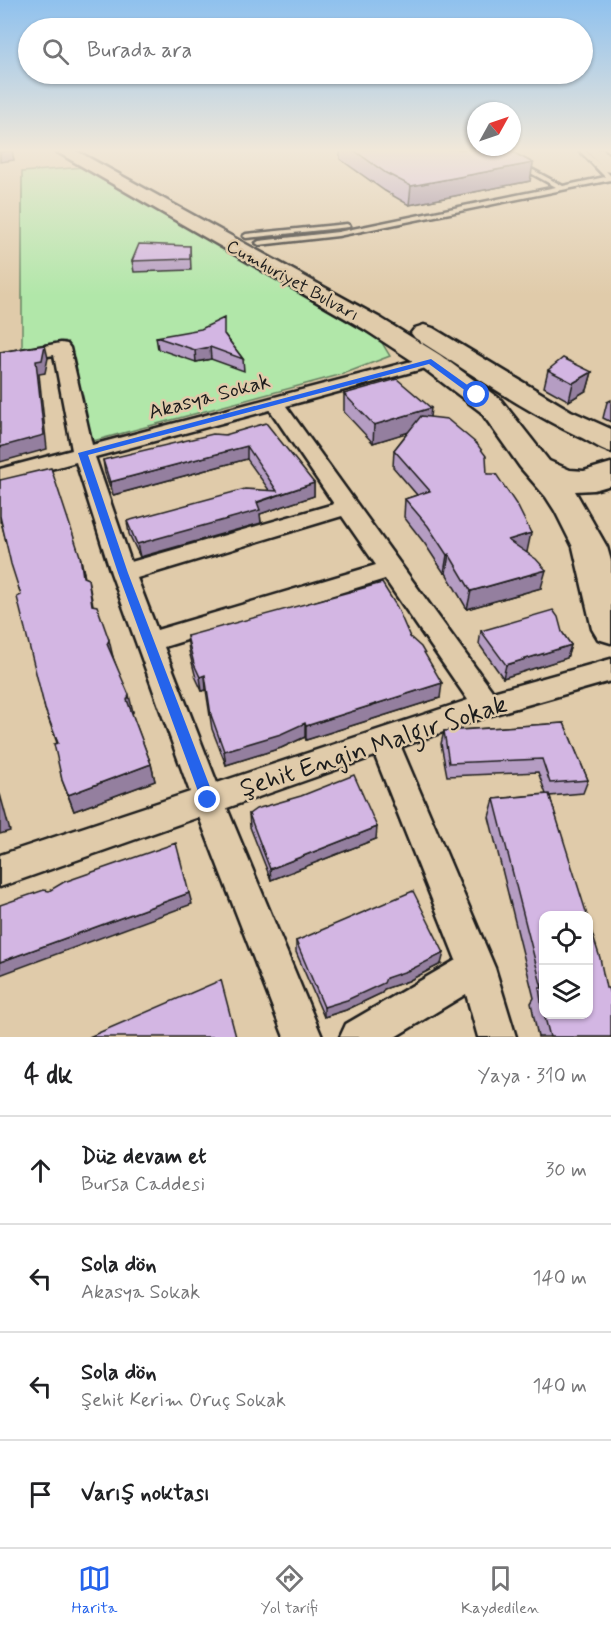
<!DOCTYPE html>
<html lang="tr">
<meta charset="utf-8">
<style>
:root{--surface:#fff;--page:#f6f6f6;--text:#202124;--muted:#757577;--line:#e0e0e0;--accent:#2563eb}
body{margin:0;font-family:Mynerve,sans-serif;background:var(--page);color:var(--text)}
.controls{position:absolute;right:18px;bottom:18px;display:grid;overflow:hidden;border-radius:12px;box-shadow:0 2px 4px #0004}
.controls button{width:54px;height:54px;display:grid;place-items:center;padding:0;border:0;border-bottom:2px solid var(--line);background:var(--surface);color:var(--text);font:30px sans-serif}
.compass{position:absolute;left:467px;top:102px;width:54px;height:54px;border-radius:50%;background:var(--surface);box-shadow:0 2px 4px #0004;rotate:50deg}
.stop{position:absolute;width:18px;height:18px;margin:-14px;border:4px solid #2563eb;border-radius:50%;background:#fff}
.stop.end{background:#2563eb;border-color:#fff;box-shadow:0 2px 6px #0008}
.list{margin:0;padding:0;list-style:none}
h2{display:flex;justify-content:space-between;align-items:center;height:78px;margin:0;padding:0 24px;font-size:26px}
h2 small{font-size:20px;font-weight:400;color:var(--muted)}
.list li{display:grid;grid-template-columns:39px 1fr auto;gap:18px;align-items:center;box-sizing:border-box;height:108px;padding:0 24px;border-top:2px solid var(--line)}
.list b{display:block;font-size:22px;white-space:nowrap}
.list p{margin:0;font-size:20px;white-space:nowrap;color:var(--muted)}
.list em{font-size:20px;font-style:normal;color:var(--muted)}
.icon{flex:none;width:33px;height:33px;fill:none;stroke:currentColor;stroke-width:2;stroke-linecap:round;stroke-linejoin:round}
.map{position:relative;flex:none;width:611px;height:1037px;overflow:hidden}
.search{position:absolute;background:var(--surface);box-shadow:0 2px 4px #0004;left:18px;right:18px;top:18px;height:66px;display:flex;align-items:center;gap:15px;box-sizing:border-box;padding:0 21px;border-radius:33px;color:var(--muted);font-size:22px}
.sheet{height:510px;background:var(--surface)}
nav{display:flex;justify-content:space-around;align-items:center;box-sizing:border-box;height:84px;border-top:2px solid var(--line);background:var(--surface);font-size:16px;color:var(--muted)}
nav a{display:grid;justify-items:center;gap:3px}
nav .on{color:var(--accent)}
.map>svg:first-child{display:block}
.green{fill:#b1e7a9;stroke:#668262;stroke-width:1.5}
.lines{fill:none;stroke-linecap:round;stroke-linejoin:round}
.lane-casing{stroke:#1c1c1c;stroke-width:5}
.street-casing{stroke:#1c1c1c;stroke-width:5}
.secondary-casing{stroke:#1c1c1c;stroke-width:4}
.primary-casing{stroke:#1c1c1c;stroke-width:5}
.lane{fill:#e0cbaa;fill-rule:evenodd}
.street{fill:#e0cbaa;fill-rule:evenodd}
.secondary{fill:#e0cbaa;fill-rule:evenodd}
.primary{fill:#e0cbaa;fill-rule:evenodd}
.wall{fill:#b59dc3;stroke:#1c1c1c;stroke-width:1.5}
.shaded-wall{fill:#947f9f;stroke:#1c1c1c;stroke-width:1.5}
.building{fill:#d3b6e3;stroke:#1c1c1c;stroke-width:1.5}
.route{fill:#2563eb}
.labels{text-anchor:middle;stroke-width:5;stroke-linejoin:round;paint-order:stroke}
.far-street-label{font-size:18px;fill:#1c1c1c;stroke:#e0cbaa}
.street-label{font-size:21px;fill:#1c1c1c;stroke:#e0cbaa}
.near-street-label{font-size:26px;fill:#1c1c1c;stroke:#e0cbaa}
</style>
<div class="map">
<svg width="611" height="1037" viewBox="0 0 611 1037">
<rect width="100%" height="100%" fill="#e0cbaa"/>
<filter id="ink" filterUnits="userSpaceOnUse"><feTurbulence type="fractalNoise" baseFrequency=".0167" numOctaves="2"/><feDisplacementMap in="SourceGraphic" scale="12" xChannelSelector="R" yChannelSelector="G"/><feConvolveMatrix kernelMatrix="1 2 1 2 8 2 1 2 1" color-interpolation-filters="sRGB"/></filter>
<g filter="url(#ink)">
<!-- green -->
<path class="green" d="M84,167l297,174 9,15 -47,18 -250,67 -28,-100 -43,8v-177z"/>
<g class="lines">
<defs>
<path id="lane" d="M578,149h6l27,27v4l-273,56 -79,9 -3,-2 3,-2 79,-9 218,-45 -38,-21 -1,-1 3,-2 43,23 42,-9z
M347,224l3,2 -1,1 -103,11 -3,-2 3,-2z"/>
<path id="street" d="M61,343l6,1 3,4 22,97 339,-89 6,1 3,4 -3,4 -151,41 207,286 118,-33v22l-123,35 -87,31 94,221 21,69h-38l-12,-43 -71,43h-55l6,-13 110,-64 -81,-204 -148,52 95,229h-38l-85,-220 -199,70v-32l190,-63 -79,-219 -35,-111 -76,21v-14l72,-19 -18,-95 -54,9v-10zM270,410l64,94 -203,58 -36,-105zM342,516l34,49 -219,65 -20,-52zM385,579l83,121 -251,83 -53,-136z"/>
<path id="secondary" d="M585,149h18l8,8v15l-6,-1z"/>
<path id="primary" d="M52,149h21l309,170 58,36 61,45 48,61 21,9 14,1 27,-8v22l-17,5 -19,1 32,56 4,14v82l-13,-4 -6,-10 -19,-82 -18,-36 -9,-14 -26,-30 -39,-55 -59,-45 -58,-38z
M424,325l9,3 138,83 40,18v23c-12,-3 -21,-11 -33,-16 -57,-27 -109,-64 -163,-98l-4,-5 4,-5z"/>
</defs>
<!-- lane casing -->
<use href="#lane" class="lane-casing"/>
<!-- street casing -->
<use href="#street" class="street-casing"/>
<!-- secondary casing -->
<use href="#secondary" class="secondary-casing"/>
<!-- primary casing -->
<use href="#primary" class="primary-casing"/>
<!-- lane -->
<use href="#lane" class="lane"/>
<!-- street -->
<use href="#street" class="street"/>
<!-- secondary -->
<use href="#secondary" class="secondary"/>
<!-- primary -->
<use href="#primary" class="primary"/>
</g>
<!-- wall -->
<path class="wall" d="M340,149h167l26,14 -3,18 -121,24 -24,-14 -45,-32z
M190,246l1,24 -57,2 -2,-11z
M225,335l18,24 1,12 -33,-12 -15,3 -38,-13 -2,-12z
M548,370l44,2 -5,18 -18,11 -25,-14z
M344,394l86,23 57,57 40,78h-1l15,36 -74,21 -21,-36h-2l-19,-29 -21,-27 1,-18 12,-4 -24,-28 1,-17 14,-18 -35,11 -29,-31z
M611,400v22l-8,-4 4,-16z
M225,435l89,48v13l-54,18 1,9 -121,34 -11,-23 -2,-13 142,-31 -22,-31 -134,36 -8,-22 -2,-13z
M0,480l80,76 5,22 3,1 5,26 20,52 20,55 -1,2 19,50 4,17 -81,30 -12,-31 -5,-37 -12,-34 -24,-114 -20,-73h-1z
M481,631l81,1 9,13 -4,13 -64,20 -24,-34z
M187,636l223,1 30,61 -134,42 -1,-3 -24,11 -55,17 -14,-36 -6,-39 -4,1 -6,-13 -7,-27z
M564,723l24,57 -5,13 -33,3 61,241h-73l-7,-34 3,-5 -45,-181 5,-18 52,-5 -8,-22 -91,4 -6,-32 3,-13z
M249,814l127,25 -105,41 -21,-53z
M296,941l145,23 -33,17 -24,8 -2,4 -36,17 -22,7 -28,-65z"/>
<!-- shaded-wall -->
<path class="shaded-wall" d="M12,150l2,10 -14,2v-10z
M533,163l-3,18 -121,24 2,-19z
M45,345l3,13 -3,15 -6,1 8,75 -47,13v-15l36,-86z
M210,347l1,12 -15,3 -1,-12z
M592,372l-5,18 -18,11 4,-18z
M431,408l-2,18 -56,17 1,-18z
M247,446v13l-134,36 -3,-13z
M314,483v13l-54,18 1,9 -121,34 -3,-13z
M531,533l-4,19 -23,6 4,-18z
M449,554l-3,19h-2l3,-18z
M80,556l4,17 3,21 -4,-17z
M546,570l-5,18 -74,21 4,-18z
M109,640l4,17 -1,5 -5,-18z
M571,645l-4,13 -64,20 3,-13z
M205,675l1,15 -4,1 -2,-14z
M442,683l-2,15 -134,42v-14z
M129,695l4,17 -2,5 -4,-17z
M305,723v14l-24,11 -55,17 -2,-14z
M151,764l4,17 -81,30 -6,-16z
M0,794l10,37 -10,3z
M377,827l-1,12 -105,41 -1,-11z
M189,893l3,11 -192,71v-13z
M444,953l-3,11 -33,17 -24,8 -2,4 -36,17 -22,7v-10l62,-29z"/>
<!-- building -->
<path class="building" d="M0,149h12v1l-12,2z
M352,149h155l26,14 -122,23 -25,-13z
M139,244l51,2v13l-58,2z
M224,318v16l19,25 -33,-12 -15,3 -39,-13 45,-8z
M45,345l-3,15 -6,1 8,74 -44,12v-95z
M563,358l29,14 -19,11 -25,-13z
M397,379l34,29 -57,17 -30,-31z
M421,416l26,3 30,25 9,12 1,18h9l22,33 13,26 -23,7 28,19 10,11 -75,21 -22,-37 -2,1 -19,-29 -23,-27 25,-8 -36,-41z
M266,423l48,60 -57,19 3,8 -123,34 -10,-23 118,-32 32,2 -30,-45 -137,36 -7,-22 110,-26 12,1z
M51,468l29,88 3,21 5,2 4,26 5,1 12,34 -2,4 22,51 -2,5 24,64 -83,31 -6,-15 -8,-36 4,-1 -13,-34 -28,-112 4,-2 -10,-31 -11,-48v-36z
M382,583l15,24 13,30 11,10 21,36 -136,43 -1,-3 -24,11 -57,17 -13,-36 -6,-40 -5,2 -6,-13 -7,-28z
M553,610l5,7 4,15 9,13 -65,20 -25,-34z
M564,723l24,57 -38,3 -8,-24 -93,4 -5,-32z
M354,775l23,52 -107,42 -21,-55 7,-5 45,-13z
M549,794l38,121h-44v99l-4,-26h3l-48,-189z
M176,843l13,50 -189,69v-57l44,-15 5,1 15,-9z
M413,891l31,62 -34,17 -24,8 -2,5 -37,17 -23,7 -28,-66z
M588,921l12,37 6,30h2l3,9v40h-61l-6,-23h44z
M221,980l15,57h-147z"/>
</g>
<!-- sky -->
<linearGradient id="sky" x2="0" y2="1"><stop stop-color="#8fc1ee"/><stop offset="0.51" stop-color="#f1e8d9"/><stop offset="1" stop-color="#f1e8d9" stop-opacity="0"/></linearGradient>
<rect width="611" height="295" fill="url(#sky)"/>
<!-- route -->
<path class="route" d="M431,359l49,35v3h-6l-45,-33 -341,91 40,118 87,227 -2,5h-10l-85,-232 -40,-120z"/>
<g class="labels">
<!-- far-street labels -->
<g class="far-street-label">
<text transform="translate(293 280) rotate(29)" y="6">Cumhuriyet Bulvarı</text>
</g>
<!-- street labels -->
<g class="street-label">
<text transform="translate(209 396) rotate(-15)" y="7">Akasya Sokak</text>
</g>
<!-- near-street labels -->
<g class="near-street-label">
<text transform="translate(373 745) rotate(-18)" y="9">Şehit Engin Malgır Sokak</text>
</g>
</g>
</svg>
<div class="controls">
<button><svg class="icon" aria-label="locate" viewBox="0 0 24 24"><circle cx="12" cy="12" r="6"/><path d="M12 2v4M12 18v4M2 12h4M18 12h4"/></svg></button>
<button><svg class="icon" aria-label="layers" viewBox="0 0 24 24"><path d="M12 4l9 5-9 5-9-5zM3 14l9 5 9-5"/></svg></button>
</div>
<svg class="compass" viewBox="-18 -18 36 36"><path d="M0-13l5 13h-10z" fill="#e53935"/><path d="M0 13l5-13h-10z" fill="#757577"/></svg>
<div class="stop" style="left:477px;top:395px"></div>
<div class="stop end" style="left:208px;top:800px"></div>
<div class="search"><svg class="icon" aria-label="search" viewBox="0 0 24 24"><circle cx="10" cy="10" r="6"/><path d="M15 15l6 6"/></svg>Burada ara</div>
</div>
<section class="sheet">
<h2>4 dk<small>Yaya · 310 m</small></h2>
<ul class="list">
<li><svg class="icon" aria-label="ahead" viewBox="0 0 24 24"><path d="M12 20V5M6 11l6-6 6 6"/></svg><div><b>Düz devam et</b><p>Bursa Caddesi</p></div><em>30 m</em></li>
<li><svg class="icon" aria-label="left" viewBox="0 0 24 24"><path d="M17 20v-9H6M10 6l-5 5 5 5"/></svg><div><b>Sola dön</b><p>Akasya Sokak</p></div><em>140 m</em></li>
<li><svg class="icon" aria-label="left" viewBox="0 0 24 24"><path d="M17 20v-9H6M10 6l-5 5 5 5"/></svg><div><b>Sola dön</b><p>Şehit Kerim Oruç Sokak</p></div><em>140 m</em></li>
<li><svg class="icon" aria-label="arrive" viewBox="0 0 24 24"><path d="M6 21V4h12l-3 4 3 4H6"/></svg><div><b>Varış noktası</b></div></li>
</ul>
</section>
<nav>
<a class="on"><svg class="icon" aria-label="map" viewBox="0 0 24 24"><path d="M3 6l6-2 6 2 6-2v14l-6 2-6-2-6 2zM9 4v14M15 6v14"/></svg>Harita</a>
<a><svg class="icon" aria-label="directions" viewBox="0 0 24 24"><path d="M12 3l9 9-9 9-9-9zM9 14v-3h6M13 9l2 2-2 2"/></svg>Yol tarifi</a>
<a><svg class="icon" aria-label="saved" viewBox="0 0 24 24"><path d="M7 4h10v16l-5-4-5 4z"/></svg>Kaydedilen</a>
</nav>
